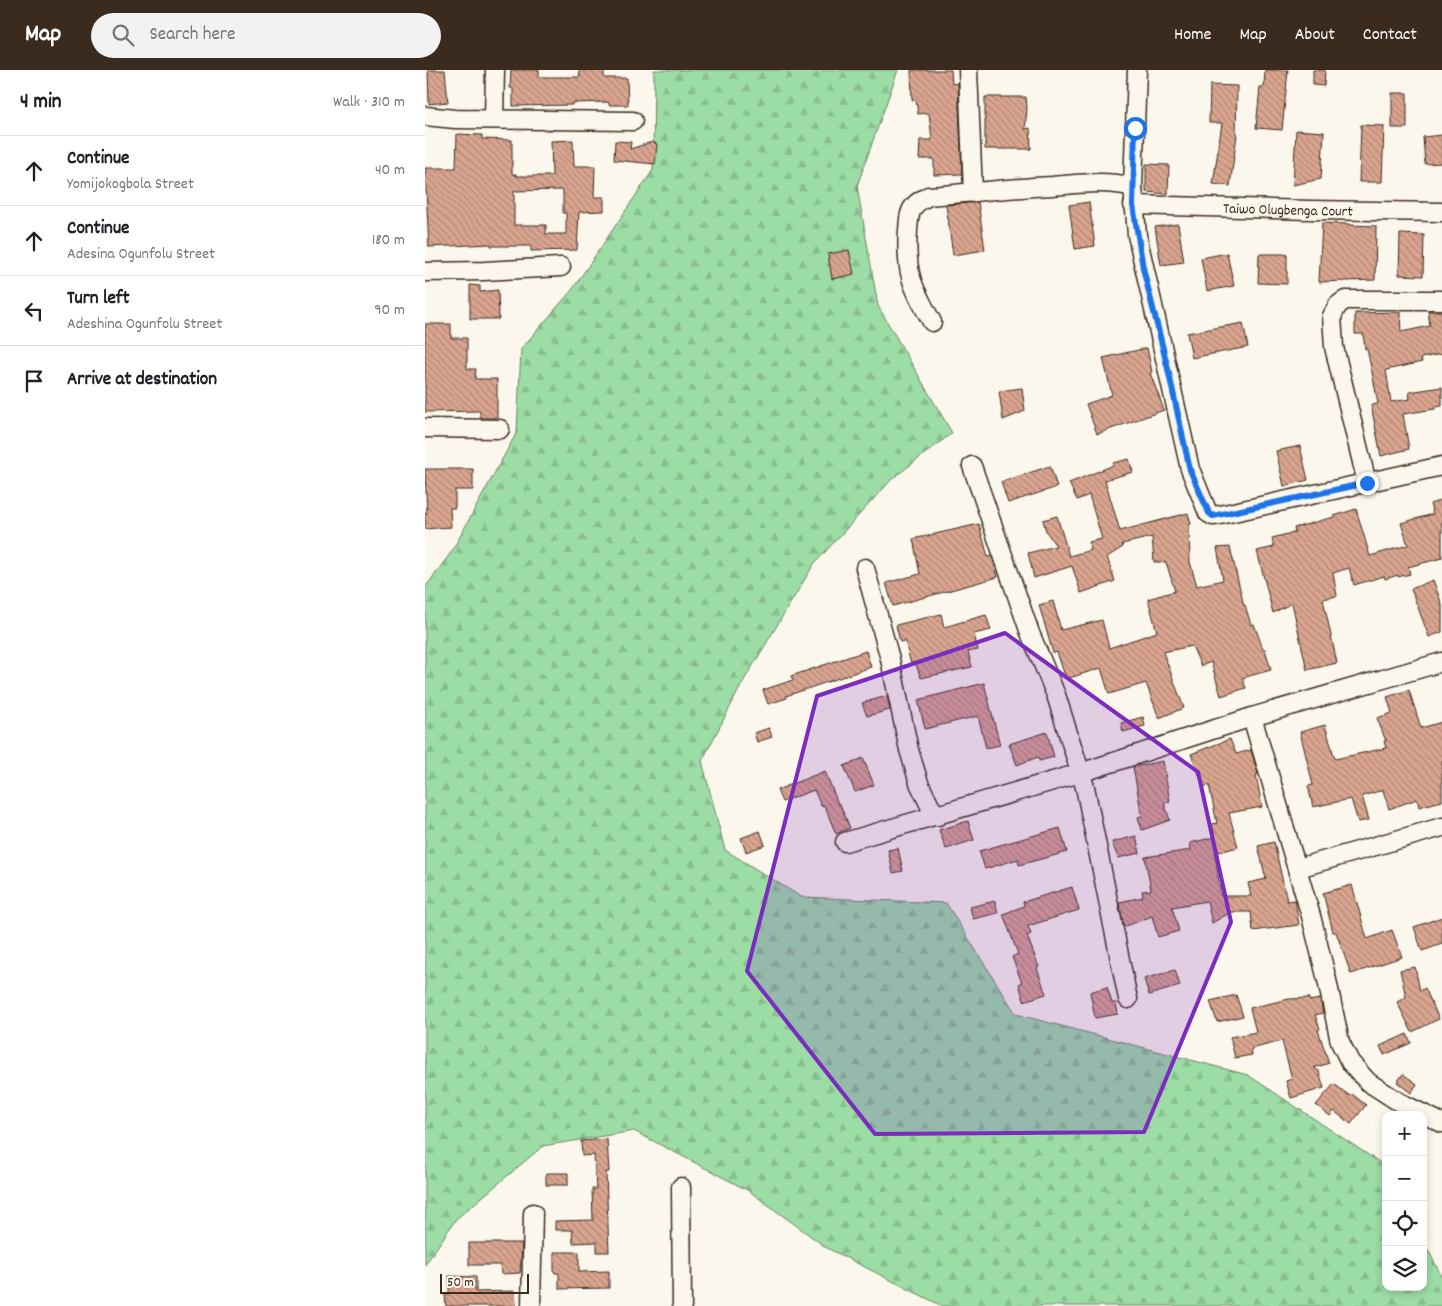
<!DOCTYPE html>
<meta charset="utf-8">
<style>
:root{--surface:#fff;--page:#f2f2f2;--text:#202124;--muted:#757577;--line:#e0e0e0;--accent:#3b2a1e}
body{margin:0;font-family:Dekko,sans-serif;background:var(--page);color:var(--text)}
.controls{position:absolute;right:15px;bottom:15px;display:grid;overflow:hidden;border-radius:10px;box-shadow:0 2px 8px #0003}
.controls button{width:45px;height:45px;display:grid;place-items:center;padding:0;border:0;border-bottom:1px solid var(--line);background:var(--surface);color:var(--text);font:25px sans-serif}
.scale{position:absolute;left:15px;bottom:12px;width:89px;box-sizing:border-box;padding-left:5px;border:2px solid #3b2a1e;border-top:0;font-size:14px;line-height:18px;white-space:nowrap;color:#3b2a1e;-webkit-text-stroke:4px #fbf7ec;paint-order:stroke}
.stop{position:absolute;width:15px;height:15px;margin:-11px;border:4px solid #1a73e8;border-radius:50%;background:#fff}
.stop.end{background:#1a73e8;border-color:#fff;box-shadow:0 1px 5px #0008}
.list{margin:0;padding:0;list-style:none}
h2{display:flex;justify-content:space-between;align-items:center;height:65px;margin:0;padding:0 20px;font-size:21px}
h2 small{font-size:16px;font-weight:400;color:var(--muted)}
.list li{display:grid;grid-template-columns:32px 1fr auto;gap:15px;align-items:center;box-sizing:border-box;height:70px;padding:0 20px;border-top:1px solid var(--line)}
.list b{display:block;font-size:19px;white-space:nowrap}
.list p{margin:0;font-size:16px;white-space:nowrap;color:var(--muted)}
.list em{font-size:16px;font-style:normal;color:var(--muted)}
.icon{flex:none;width:28px;height:28px;fill:none;stroke:currentColor;stroke-width:2;stroke-linecap:round;stroke-linejoin:round}
.map{position:relative;flex:none;width:1017px;height:1236px;overflow:hidden}
header{display:flex;align-items:center;gap:30px;box-sizing:border-box;height:70px;padding:0 25px;background:var(--accent);color:#fff}
header strong{font-size:24px}
nav{display:flex;gap:28px;margin-inline-start:auto;font-size:18px}
.search{width:350px;height:45px;background:var(--page);display:flex;align-items:center;gap:12px;box-sizing:border-box;padding:0 18px;border-radius:28px;color:var(--muted);font-size:19px}
main{display:flex}
aside{flex:1;background:var(--surface)}
.map>svg:first-child{display:block}
.forest{fill:url(#forest-firs);stroke:#6c8362}
.building{fill:url(#building-back-hatch);stroke:#3b2a1e;fill-rule:evenodd}
.lines{fill:none;stroke-linecap:round;stroke-linejoin:round}
.minor-casing{stroke:#3b2a1e;stroke-width:21}
.minor{stroke:#fbf7ec;stroke-width:18}
.route{stroke:#1a73e8;stroke-width:6}
.marked{fill:#7b2cbf;fill-opacity:0.2;stroke:#7b2cbf;stroke-width:4;stroke-linejoin:round}
.labels{text-anchor:middle;stroke-width:4;stroke-linejoin:round;paint-order:stroke}
.street-label{font-size:15px;fill:#3b2a1e;stroke:#fbf7ec}
</style>
<header>
<strong>Map</strong>
<div class="search"><svg class="icon" aria-label="search" viewBox="0 0 24 24"><circle cx="10" cy="10" r="6"/><path d="M15 15l6 6"/></svg>Search here</div>
<nav><a>Home</a><a>Map</a><a>About</a><a>Contact</a></nav>
</header>
<main>
<aside>
<h2>4 min<small>Walk · 310 m</small></h2>
<ul class="list">
<li><svg class="icon" aria-label="ahead" viewBox="0 0 24 24"><path d="M12 20V5M6 11l6-6 6 6"/></svg><div><b>Continue</b><p>Yomijokogbola Street</p></div><em>40 m</em></li>
<li><svg class="icon" aria-label="ahead" viewBox="0 0 24 24"><path d="M12 20V5M6 11l6-6 6 6"/></svg><div><b>Continue</b><p>Adesina Ogunfolu Street</p></div><em>180 m</em></li>
<li><svg class="icon" aria-label="left" viewBox="0 0 24 24"><path d="M17 20v-9H6M10 6l-5 5 5 5"/></svg><div><b>Turn left</b><p>Adeshina Ogunfolu Street</p></div><em>90 m</em></li>
<li><svg class="icon" aria-label="arrive" viewBox="0 0 24 24"><path d="M6 21V4h12l-3 4 3 4H6"/></svg><div><b>Arrive at destination</b></div></li>
</ul>
</aside>
<div class="map">
<svg width="1017" height="1236" viewBox="0 0 1017 1236">
<defs>
<pattern id="forest-firs" width="22" height="20" patternUnits="userSpaceOnUse" patternTransform="scale(1.25)"><rect width="22" height="20" fill="#9cdca5"/><path d="M5 1l3.5 6h-7zM16 11l3.5 6h-7z" fill="#87bd8e"/></pattern>
<pattern id="building-back-hatch" width="6" height="6" patternUnits="userSpaceOnUse" patternTransform="scale(1.25)"><rect width="6" height="6" fill="#daa590"/><path d="M-1 5l2 2M0 0l6 6M5-1l2 2" fill="none" stroke="#b28775"/></pattern>
</defs>
<rect width="100%" height="100%" fill="#fbf7ec"/>
<filter id="ink" filterUnits="userSpaceOnUse"><feTurbulence type="fractalNoise" baseFrequency=".02" numOctaves="2"/><feDisplacementMap in="SourceGraphic" scale="10" xChannelSelector="R" yChannelSelector="G"/><feConvolveMatrix kernelMatrix="1 2 1 2 8 2 1 2 1" color-interpolation-filters="sRGB"/></filter>
<g filter="url(#ink)">
<!-- forest -->
<path class="forest" d="M229,0h244l-41,116 21,120 74,127 -60,46 -78,85 -71,118 -41,79 23,89 76,47 145,6 70,111 232,61 137,91 1,121h37v-47l19,37v29h-500l-115,-58 -78,-57 -115,-60 -91,15 -87,73 -31,46v-677l27,-37 65,-119 4,-83 51,-59 81,-120z"/>
<!-- building -->
<path class="building" d="M3,0h17l3,32 -19,2z
M86,0h28v7h41l-1,-7h25v8h23l1,27h-19v-3l-37,1v2l-59,1v-18h-3z
M486,0h40l1,14 6,-1 4,91 -28,1v-16h-15l1,-19h12l-3,-27 -11,1 -2,-14h-4z
M840,0h23l-6,60 -26,-2 4,-41h4z
M888,0h12l-1,16 -11,-1z
M785,15l27,1 -1,48 1,1 -7,51 -17,-2 9,-61h-13z
M967,23h15v35h-15z
M560,27h41l1,11 -2,21 5,-1 1,21h-46z
M936,55l23,1 -2,56h-23z
M871,60l28,2 -3,47 -28,6z
M32,64l25,1v4l30,1v34h4v2h36l-1,-35 22,-1 1,26h21l-1,31h10v14l-25,1 -2,38 -46,1v-5h-40v-2l-62,3 -4,-79h31zM138,120v23h3v21h-20v-9h-32v-34z
M1017,65v28l-17,1 -2,-27z
M190,71l16,1 -1,7 22,-7 5,2 -2,20 -41,-4z
M721,94l23,1 -1,29 -22,-2z
M553,132l7,48 -32,5 -7,-50z
M664,132l6,44 -20,3 -6,-44z
M897,153l27,1v1l27,1 -1,54 -56,2z
M753,154l6,38 -23,3 -6,-38z
M975,164l24,1 -1,41 -24,-1z
M424,180l5,24 -22,5 -4,-25z
M802,183l7,33 -27,5 -6,-33z
M834,184h28v30l-29,-1z
M45,215l10,1v6l18,-2 1,29h-29z
M1003,241h14v43l-21,4 1,4 -36,8 5,32 19,-3 -1,-7 33,-5v19l-7,1v2l-32,5 6,35 -28,7 -10,-51 7,-1 -5,-27 -6,-28h-2l-2,-15h-8v-21l45,-1 1,20 29,-6z
M818,253l5,24 -56,11 -5,-25z
M0,254h26v14h16v31h9l-1,10h22v39h-17v-7l-55,1z
M722,278l5,24 -2,1 14,37 -67,24 -11,-30 26,-9 -9,-37z
M597,318l3,23 -22,9 -4,-29z
M875,376l8,34 -24,6 -8,-35z
M704,389l4,13 -28,8 15,51 68,-18 3,11 -2,1 1,37 7,24 26,-6 -6,-32 13,-1 14,59 1,-1 6,20 3,-1 9,25h2l6,21 -29,8 4,10 -25,8 -10,-34 -10,4 -9,-20 -29,6 21,56 -25,10 -13,-35 -37,11 -8,-26 -35,11 -9,-27 -4,1 -14,-48 14,-4 8,29 41,-10 7,28 48,-16 -9,-33 27,-8 -9,-29h-12l-2,-25 -30,7 1,3 -16,10 8,24 -34,12 -9,-27 -38,12 -6,-25 28,-7 -10,-15 -3,-11 14,-4 12,40 22,-6 -2,-8 13,-3 -13,-44 -12,5 -8,-17 45,-18 -1,-2z
M625,396l7,21 -49,16 -7,-21z
M0,399h48v21h-18v18h-5l1,19 -26,2v-16h2z
M1017,430v58l-34,9 2,7 -12,3v-2l-13,4 -1,-3 -30,9 -5,-17 -16,5 4,23 -14,3 14,64 -30,7 -15,-67 -19,10 -16,-62 17,-4 -2,-9 23,-6 -1,-4 40,-11v-1l22,-7 14,47 38,-11 -7,-22 32,-9 -3,-10z
M554,454l9,33 4,-1 6,21 -105,29 -7,-23 34,-9 -7,-35z
M1008,510l9,25v27l-13,5 -18,-48z
M516,544l3,13 42,-12 5,15 -17,4 4,16 -10,2 4,15 -51,11 -6,-16 -4,2 -6,-23 -5,1 -4,-17z
M441,581l5,16 -85,29 1,2 -19,6 -5,-14 30,-10 -2,-4z
M559,613l16,62 -14,3 -8,-32 -53,13 -7,-29z
M984,620l12,38 21,-6v79l-23,6 -2,-8 -28,10 -6,-19 -21,6 7,24 -11,2 -7,-23 -38,8 -5,-21 5,-1 -13,-53 25,-7 10,34 51,-11 -2,-7h2l-9,-23 15,-5 -5,-16z
M462,626l3,14 -23,6 -5,-13z
M718,647l2,9 -22,6 -2,-9z
M344,658l3,9 -15,5 -3,-9z
M622,662l7,25 -15,4 -1,-4 -21,8 -8,-21z
M805,669l6,15 15,-4 7,24 -2,1 6,32 -33,6 9,34 -23,6 6,43h30l-3,-13 18,-4 -8,-33 16,-4 13,59 8,-1 4,25 -46,6 -2,-19h-20l-19,11 -5,-22 -35,6 7,24 -21,6 -6,-21 -28,11 -5,-25 24,-5 -1,-6 9,-1 -6,-33 46,-7 -1,-7 25,-6 -3,-13 5,-1 -8,-38 -5,2 -13,-33z
M438,688l11,27 -19,7 -11,-26z
M738,691l7,41 -6,1 6,17 -28,10 -4,-13 4,-1 -9,-49z
M400,701l13,33h2l10,24 -14,6 -12,-29 -3,1 -7,-16 -32,12 -5,-12z
M543,751l6,19 -28,9 -7,-19z
M635,758l7,24 -48,13 -1,-6 -33,10 -6,-18z
M335,761l5,14 -19,7 -5,-14z
M711,766l4,17 -22,5 -6,-16z
M473,778l5,23 -10,2 -5,-23z
M927,815l15,54 25,-9 10,27 -51,17 -15,-42h-3l-10,-39z
M647,817l7,23 -51,16 3,8 -4,2 12,31 -2,1 9,26 -22,7 -5,-17 3,-1 -10,-26 6,-3 -15,-40 21,-8 -1,-4z
M570,831l3,12 -25,6 -3,-12z
M1017,847v27l-20,7 -8,-24z
M990,897l5,24 5,-3 14,31 -27,13 -15,-30 9,-5 -6,-27z
M750,900l5,16 -31,9 -5,-16z
M682,917l5,16h4l2,11 -23,4 -5,-26z
M811,925l7,21 -26,6 -7,-21z
M884,928v3l11,-2 3,14 -8,2 5,14 -2,1 11,33 -15,5 5,3 5,17 -33,10 -5,-17 6,-2 -10,-38 -31,8 1,6 -17,3 -5,-21 26,-5 -6,-24 39,-9z
M982,964l4,9 -27,12 -4,-9z
M978,1004l14,10 -6,9 -14,-11z
M909,1014l16,12 2,-2 14,11 -15,19 -17,-13 -4,5 -14,-11z
M182,1069l2,33h-3l3,80h-12v-10l-24,1 -1,-13h-17v-9l38,-1 -1,-31h4l-2,-34 -12,1 -1,-15z
M121,1103h22v12h-22z
M44,1173h53l-2,30 -19,1 -1,-9h-31z
M129,1182h25v20l30,-1v17l-50,1v-16h-4l-1,-2z
M24,1206l27,1v15l39,-1 1,15h-70l-1,-11h4z"/>
<g class="lines">
<defs>
<g id="minor">
<path d="M543,0l5,123"/>
<path d="M712,0l-4,117 4,48 53,234 18,44 5,3 7,-1 222,-49"/>
<path d="M0,46l30,3 178,2"/>
<path d="M69,49l1,-49"/>
<path id="s1" d="M708,135l177,5 132,2"/>
<path d="M0,202l59,-1 77,-4"/>
<path d="M507,252c-20,-36 -27,-49 -24,-92 1,-8 0,-18 7,-25 3,-4 9,-6 13,-9 41,-3 82,-8 124,-10 27,-2 54,-6 81,1"/>
<path d="M0,358l75,1"/>
<path d="M547,396l58,167 26,62 29,92 43,212"/>
<path d="M942,413l-33,-136 -2,-31 6,-11 7,-5h97"/>
<path d="M440,498l25,91 19,91 10,33 11,23 8,10"/>
<path d="M827,647l59,199 16,64 13,62 10,20 18,20 31,20 43,21"/>
<path d="M420,772l235,-69 172,-56 190,-55"/>
<path d="M873,798l144,-41"/>
<path d="M256,1117l1,119"/>
<path d="M106,1236l2,-93"/>
</g>
</defs>
<!-- minor casing -->
<use href="#minor" class="minor-casing"/>
<!-- minor -->
<use href="#minor" class="minor"/>
</g>
</g>
<g class="lines" filter="url(#ink)">
<!-- route -->
<path class="route" d="M710,58l-2,77 10,63 25,101 22,101 19,43 4,3 154,-33"/>
</g>
<!-- marked area -->
<path class="marked" d="M580,563l193,139 33,150 -87,210 -269,2 -128,-163 70,-275z"/>
<g class="labels">
<!-- street labels -->
<g class="street-label">
<text dy="5" stroke="none"><textPath href="#s1" startOffset="155">Taiwo Olugbenga Court</textPath></text>
</g>
</g>
</svg>
<div class="controls">
<button>+</button>
<button>−</button>
<button><svg class="icon" aria-label="locate" viewBox="0 0 24 24"><circle cx="12" cy="12" r="6"/><path d="M12 2v4M12 18v4M2 12h4M18 12h4"/></svg></button>
<button><svg class="icon" aria-label="layers" viewBox="0 0 24 24"><path d="M12 4l9 5-9 5-9-5zM3 14l9 5 9-5"/></svg></button>
</div>
<div class="scale">50 m</div>
<div class="stop" style="left:710px;top:58px"></div>
<div class="stop end" style="left:942px;top:413px"></div>
</div>
</main>
